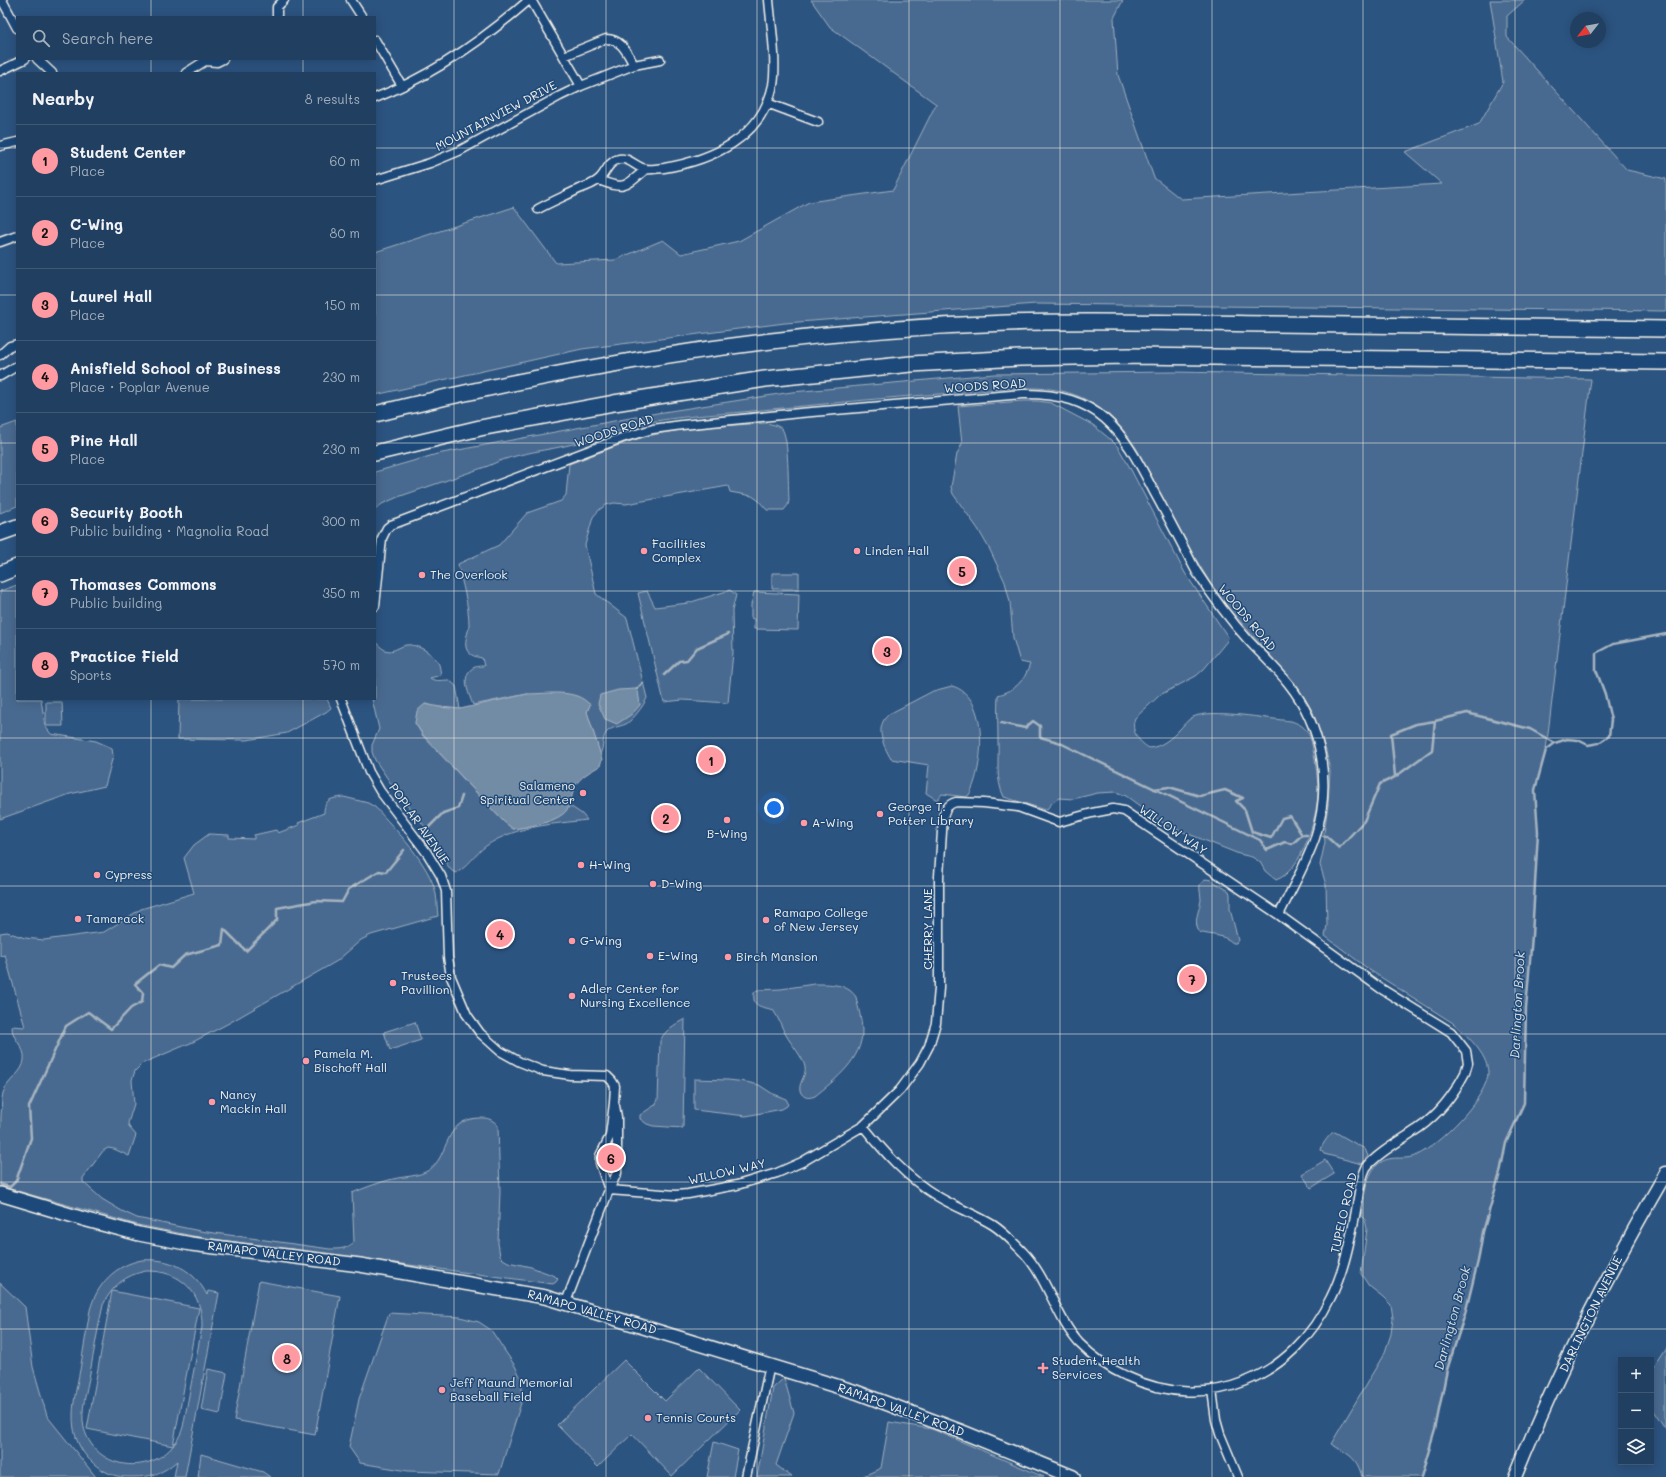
<!DOCTYPE html>
<meta charset="utf-8">
<style>
:root{--surface:#213f61;--page:#294667;--text:#f1f3f6;--muted:#a2afbd;--line:#3e5876;--accent:#ff9aa2}
body{margin:0;font-family:Mali,sans-serif;background:var(--page);color:var(--text)}
.controls{position:absolute;right:12px;bottom:12px;display:grid;overflow:hidden;border-radius:0px;box-shadow:0 2px 10px #0003}
.controls button{width:36px;height:36px;display:grid;place-items:center;padding:0;border:0;border-bottom:1px solid var(--line);background:var(--surface);color:var(--text);font:20px sans-serif}
.compass{position:absolute;left:1570px;top:12px;width:36px;height:36px;border-radius:50%;background:var(--surface);box-shadow:0 2px 10px #0003;rotate:239deg}
.you{position:absolute;left:774px;top:808px;width:14px;height:14px;margin:-10px;border:3px solid #fff;border-radius:50%;background:#1a73e8;box-shadow:0 0 0 6px #1a73e833}
.badge{display:grid;place-items:center;width:26px;height:26px;border-radius:50%;background:var(--accent);color:#111;font-size:13px;font-weight:700}
.pin{position:absolute;translate:-50% -50%;border:2px solid #fff;box-shadow:0 1px 4px #0006}
.list{margin:0;padding:0;list-style:none}
h2{display:flex;justify-content:space-between;align-items:center;height:52px;margin:0;padding:0 16px;font-size:17px}
h2 small{font-size:13px;font-weight:400;color:var(--muted)}
.list li{display:grid;grid-template-columns:26px 1fr auto;gap:12px;align-items:center;box-sizing:border-box;height:72px;padding:0 16px;border-top:1px solid var(--line)}
.list b{display:block;font-size:15px;white-space:nowrap}
.list p{margin:0;font-size:13px;white-space:nowrap;color:var(--muted)}
.list em{font-size:13px;font-style:normal;color:var(--muted)}
.icon{flex:none;width:22px;height:22px;fill:none;stroke:currentColor;stroke-width:2;stroke-linecap:round;stroke-linejoin:round}
.map{position:relative;flex:none;width:1666px;height:1477px;overflow:hidden}
.search{position:absolute;background:var(--surface);box-shadow:0 2px 10px #0003;left:16px;top:16px;width:360px;height:44px;display:flex;align-items:center;gap:10px;box-sizing:border-box;padding:0 14px;border-radius:0px;color:var(--muted);font-size:15px}
.panel{position:absolute;background:var(--surface);box-shadow:0 2px 10px #0003;left:16px;top:72px;width:360px;height:628px;border-radius:0px}
.map>svg:first-child{display:block}
.green{fill:#496b90;stroke:#9eaebc;fill-rule:evenodd}
.water{fill:#738ca6;stroke:#a7b4c0}
.lines{fill:none;stroke-linecap:round;stroke-linejoin:round}
.stream{stroke:#a7b4c0;stroke-width:2.5}
.minor-casing{stroke:#f4f1e8;stroke-width:11}
.secondary-casing{stroke:#f4f1e8;stroke-width:15}
.primary-casing{stroke:#f4f1e8;stroke-width:16}
.motorway-casing{stroke:#f4f1e8;stroke-width:18}
.minor{stroke:#1f4a7a;stroke-width:8}
.secondary{stroke:#1f4a7a;stroke-width:12}
.primary{stroke:#1f4a7a;stroke-width:13}
.motorway{stroke:#1f4a7a;stroke-width:15}
.grid{fill:none;stroke:#f4f1e8;stroke-width:1;stroke-opacity:0.55}
.poi-dot{fill:#ff9aa2;stroke:#1f4a7a;stroke-width:1.5}
.labels{text-anchor:middle;stroke-width:3;stroke-linejoin:round;paint-order:stroke}
.street-label{font-size:12px;fill:#f4f1e8;stroke:#1f4a7a}
.poi-label{font-size:12px;fill:#f4f1e8;stroke:#1f4a7a;text-anchor:start}
.water-label{font-size:13px;font-style:italic;fill:#dadddb;stroke:#1f4a7a}
</style>
<div class="map">
<svg width="1666" height="1477" viewBox="0 0 1666 1477">
<rect width="100%" height="100%" fill="#2c5481"/>
<filter id="ink" filterUnits="userSpaceOnUse"><feTurbulence type="fractalNoise" baseFrequency=".025" numOctaves="2"/><feDisplacementMap in="SourceGraphic" scale="8" xChannelSelector="R" yChannelSelector="G"/><feConvolveMatrix kernelMatrix="1 2 1 2 8 2 1 2 1" color-interpolation-filters="sRGB"/></filter>
<g filter="url(#ink)">
<!-- green -->
<path class="green" d="M811,0h312l-9,18 4,57 36,103 27,21 261,-15 -37,-32 74,-28 24,-42 -13,-82h35l-18,16v21l120,133 39,9v132l-630,-7 -251,19 -203,26 -207,46v-143l139,-45 42,56 59,-3 48,-20 18,14 58,-13 70,-39 84,-12 43,-86 -106,-77z
M1172,372l419,7 -45,371 -11,40 3,42 -6,104 -6,73 -2,94 -18,40 -6,30 -17,59 -5,29 -13,53 -18,56 -12,60 -14,47h-59c-5,-20 -14,-23 -31,-33l54,-92 6,-18 2,-16 -2,-13 -8,-8 -14,-11 -8,-12 6,-45 -2,-9 -4,-4c3,-15 4,-40 16,-51 14,-12 26,-3 40,-10 21,-9 72,-59 71,-83 -1,-19 -22,-37 -35,-49l-82,-52 -46,-35 2,-11 -1,-40 -6,-20 5,-23 -1,-9 4,-28 2,-34 -4,-20 -13,-39 -17,-27 -66,-75 -19,-26 -16,-26 -57,-107c-18,-29 -42,-52 -76,-60 -29,-7 -78,0 -109,2 -64,4 -127,11 -191,17 -35,4 -71,5 -106,11 -26,5 -52,16 -79,22 -29,8 -61,9 -89,23l-90,31 -16,7 -7,6v-38l62,-18 220,-41 135,-21 202,-18z
M1023,401h15l13,2 42,22 18,15 7,7 11,19 56,107 43,64 -1,4 -23,28 -8,7 -36,19 -25,23c-5,13 4,24 14,30 12,-1 23,-10 31,-19 4,-4 7,-9 13,-12 19,-9 75,2 98,4 6,2 11,4 15,9 5,6 6,14 7,20 3,14 5,29 5,43 -1,25 -16,78 -42,87l-11,-9 -5,-9 -8,-5 -13,-3 -73,-29 -40,-29 -10,-4 -18,1 -25,6 -14,-1 -6,4 -7,8 -42,-13c-9,-18 -5,-37 -6,-55 0,-16 -1,-31 0,-47 17,-4 27,-15 32,-31l-10,-2 -7,-24 -3,-36 -5,-20 -15,-32 -12,-21 -25,-35 -2,-7 6,-33 5,-10 -4,-38z
M17,422v84l-17,7v-85z
M765,423c6,1 13,2 17,6 7,8 6,58 7,71l-1,5 -4,5h-17l-9,-10 -6,-4 -22,-4 -2,-6 -102,18 -12,-1 -8,2 -7,5 -6,7 -8,28 11,49 31,24 20,80c-3,7 -14,22 -21,26 -7,3 -15,3 -20,9 -4,6 -2,14 -6,21l-13,-42 3,-8 -63,-10 -54,11c-4,-11 -14,-31 2,-38 3,-1 7,-1 9,-1l-2,-8c-5,-1 -12,-2 -15,-8 -4,-8 2,-18 2,-25 0,-21 -7,-41 -11,-61l41,-19 28,-32 34,-12 5,-6 3,-31c25,-9 50,-20 75,-27 39,-10 81,-11 121,-14z
M772,573h27v16h-27z
M17,585v114h24l4,27 6,8 45,7 16,7 1,8 -8,30 -35,8 -70,25v-228z
M730,590l6,5 -4,16 1,42 -5,50 -45,-3 -19,2 -26,-109 9,-2 8,16 33,-4z
M754,592l45,2 -1,36 -44,-1v-10l-3,-1v-13z
M375,642c3,2 6,6 10,8 8,3 13,-3 21,-5 10,-2 28,9 32,17 2,4 2,9 3,13l-11,3c5,4 12,2 19,2l7,6 4,23 -21,-2 -14,-3 -10,19 8,13 80,85 10,8c20,-3 44,-6 57,-23l12,8 5,6c-34,4 -72,6 -101,26 -11,8 -18,21 -30,27l-4,-2 -8,-10 -17,-32 -27,-32 -25,-37 -3,-8v-7l7,-16 -7,-30h3z
M952,686c38,10 32,82 17,109l-3,2 -24,-3 -5,6 -11,-7 3,-28 -38,-6c-8,-14 -17,-32 -2,-45l44,-23z
M179,699h148l4,9 -5,4 -39,21 -40,7 -69,-1z
M46,702h16l1,24h-17z
M344,797l24,6 7,4c20,22 55,57 61,87 1,7 1,14 2,22l-67,19 -10,5 -24,21 -108,62 -36,19 -50,21 -8,8 -3,9 2,24 -6,19 1,4 7,8 -7,21 -15,-7 -6,-1 -5,3 -20,27v4l19,17 20,12 15,7 63,13 130,18c10,0 17,0 24,-7l-2,-49c13,-5 27,-11 41,-14 12,-3 25,-2 36,-9 21,-14 14,-51 50,-52 8,-1 15,2 19,8l2,65 -2,52 2,13 3,3 5,3 23,5 24,9 3,3 -2,3 -3,2 -355,-47 -60,-12 -138,-39c0,-24 0,-48 1,-71 1,-7 0,-15 2,-22 4,-13 20,-20 21,-33 2,-14 -13,-20 -12,-34l13,1 -20,-72 -5,1v-23l7,-1 18,6 19,2 60,-8 37,-23 53,-16 -10,-35 10,-13 15,-11 20,1v3l25,1v-4l22,-5 2,3 21,-8 -1,-2 26,-10c0,-14 8,-15 20,-16z
M1206,879l5,1 18,11 1,3v15l8,31 -2,3h-3c-10,-9 -21,-7 -34,-11 -6,-11 0,-20 2,-32 0,-5 -2,-11 -1,-16z
M814,984c15,0 33,-1 42,13 2,11 6,22 6,33 1,29 -27,50 -47,66 -5,2 -10,3 -14,-3 -5,-8 6,-17 4,-26 -2,-10 -14,-23 -19,-32 -5,-8 -7,-17 -13,-25 -11,-4 -21,-2 -19,-17l3,-3 24,-1z
M685,1019l-2,109 -30,-2 -6,-2 -7,-5v-4l15,-10 3,-5 2,-59c4,-10 15,-17 25,-22z
M415,1022l6,18 -31,10 -6,-18z
M694,1079l34,1 18,2 13,3 14,9 13,5 2,4 -1,3 -5,3 -36,7 -52,-6z
M1335,1132l30,17 3,7 -6,8 -38,-10 -3,-4c1,-6 7,-13 11,-17z
M1325,1160l9,14 -23,14 -9,-14z
M142,1260c28,-2 52,9 65,35l1,-4 11,2 -34,184h-11l3,-16c-15,13 -25,16 -45,16 -5,0 -10,0 -15,-1 -12,-3 -22,-10 -30,-19 -22,-26 -13,-57 -7,-87 3,-20 7,-40 10,-60 7,-26 25,-45 52,-50zM146,1271c34,-1 57,21 56,56l-19,100c-15,50 -86,50 -99,1 -4,-17 3,-38 6,-55 4,-22 8,-46 13,-68 9,-19 22,-30 43,-34z
M259,1281l81,15 -25,139 -81,-15z
M0,1283l25,24 8,60 14,49 49,61h-96z
M112,1291l87,17 -26,138 -86,-17z
M389,1313l71,4 19,5 12,8 24,36 5,10 2,11 -1,16 -22,71 -91,-3 -48,-8 -11,-16 10,-48z
M1666,1346v83l-15,-23v-37z
M624,1360l41,41 34,-33 41,42 -68,66 -40,-42 -34,33 -41,-42z
M208,1369l19,4 -7,41 -19,-4z
M784,1378l10,35 -18,52 16,12h-35l16,-89z
M889,1422l43,7 112,48h-183l20,-9z
M714,1442l24,8 -5,27h-26z
M201,1454l62,18 7,5h-72z"/>
<!-- water -->
<path class="water" d="M636,689l2,2 2,14 -8,9 -15,10 -12,-5 -7,-15 2,-9 18,-5z
M527,694c20,0 49,-6 63,11l-3,7 15,47 -2,7c-9,5 -20,11 -25,20 -4,9 -3,21 -12,28 -11,9 -36,13 -50,15l-10,-8 -80,-86 -8,-12 2,-12 8,-7 14,3 21,2z"/>
<g class="lines">
<!-- stream -->
<path class="stream" d="M664,675l15,-14 8,-1 10,-12 31,-14
M637,689l6,-6
M1001,723l24,5 8,-7 7,5v11l18,5 202,98 7,10 18,-8 7,2 10,-9h5
M1395,776l-4,-42 25,-10 19,-3
M1154,789l15,-2 31,9 25,-6 18,8 -7,3 9,9 7,22 19,6 11,-20 8,-2 12,19
M427,829l16,-16 15,-5 4,-12
M1323,836h3l13,12 25,-27 16,-37 15,-7 37,-27 3,-29 32,-8 63,16 25,14
M0,1184l10,3 6,-6 15,-43 -2,-31 37,-81 22,-14 23,17 20,-21 11,-6 1,-9 -8,-9 24,-19 12,3 14,-13 37,-10 2,-16 22,22 31,-31v-12l39,-7 26,1 7,-13 30,-18 7,1 18,-22
M1421,1477l14,-47 12,-60 18,-56 13,-53 5,-29 17,-59 6,-30 18,-40 2,-94 6,-73 6,-104 -3,-42 11,-40 9,-7 12,-4 11,1 10,5 11,-2 10,-7 2,-16 -6,-26 -9,-24v-17l17,-9 53,-10"/>
<defs>
<path id="minor" d="M2,0l15,28
M351,0l11,17
M531,0l50,86
M277,17v-10l7,-7
M375,40l27,46
M564,56l42,-17c16,0 21,14 28,26
M37,59l15,14
M205,59v2l12,1 6,-3
M0,71l25,-12
M186,73l19,-12
M375,98c58,-22 108,-58 154,-98
M767,103l51,19
M0,146l17,-4
M375,180l55,-17 29,-12 101,-55 21,-10 53,-21 26,-5
M599,180c26,11 27,6 47,-11
M538,209c13,-7 27,-13 41,-20 6,-2 14,-5 19,-9 8,-6 9,-18 21,-21 11,-2 17,9 27,10 5,1 13,-1 18,-1 48,-8 98,-30 109,-83 4,-23 -2,-61 -4,-85
M0,242l17,-6
M0,355l10,-9 7,-2
M0,376l17,-10
M375,606l7,-68 5,-10 4,-3 231,-87 31,-9 29,-4 118,-12 223,-19c76,-1 99,35 130,96 15,27 29,54 43,81 16,25 33,48 53,70 13,14 27,27 39,42 35,44 44,101 27,155 -9,26 -24,52 -36,77
M341,699l28,73 11,19 47,62 14,23 5,15 2,66 3,20 16,38 13,18 20,18 20,11 23,9 27,4 37,1 5,5 3,5 -1,17 -4,33 -10,20v7l9,27
M609,1190l67,5 12,-1 49,-9 40,-12 25,-11 61,-36 37,-36 20,-27 9,-17 7,-23 3,-35v-112l4,-59c2,-8 5,-13 13,-15l28,1 34,4 41,15 33,-9 21,-4 11,2 155,104 101,73 71,44 15,19 2,12 -3,10c-11,21 -26,41 -46,55 -13,9 -45,27 -53,40 -7,14 -8,33 -11,48 -6,28 -11,55 -24,81 -38,81 -123,118 -205,79 -18,-8 -33,-19 -47,-33 -24,-27 -31,-65 -56,-91 -9,-9 -19,-20 -30,-27 -18,-11 -38,-18 -56,-29 -30,-18 -52,-43 -74,-70
M566,1302l43,-112 8,-17v-56l-2,-11
M1212,1390l4,30 4,14 18,43
M746,1477l24,-112"/>
<path id="secondary" d="M1515,1477c42,-105 94,-206 151,-304"/>
<path id="primary" d="M0,1194l87,26 52,14 52,10 169,21 185,32 311,95 104,39 113,46"/>
<path id="motorway" d="M375,414c206,-51 419,-84 632,-91 89,-3 178,0 267,1 131,2 261,3 392,5
M375,453l105,-25 134,-25 151,-24 146,-15 109,-6 109,-2 537,6
M0,533l17,-6
M0,574l17,-7"/>
</defs>
<!-- minor casing -->
<use href="#minor" class="minor-casing"/>
<!-- secondary casing -->
<use href="#secondary" class="secondary-casing"/>
<!-- primary casing -->
<use href="#primary" class="primary-casing"/>
<!-- motorway casing -->
<use href="#motorway" class="motorway-casing"/>
<!-- minor -->
<use href="#minor" class="minor"/>
<!-- secondary -->
<use href="#secondary" class="secondary"/>
<!-- primary -->
<use href="#primary" class="primary"/>
<!-- motorway -->
<use href="#motorway" class="motorway"/>
</g>
</g>
<!-- grid -->
<path class="grid" d="M151,0v17M303,0v17M454,0v1477M606,0v1477M757,0v1477M909,0v1477M1060,0v1477M1212,0v1477M1363,0v1477M1515,0v1477M151,59v14M303,59v14M0,148h17M375,148h1291M0,295h17M375,295h1291M0,443h17M375,443h1291M0,591h17M375,591h1291M151,699v778M303,699v778M0,738h1666M0,886h1666M0,1034h1666M0,1182h1666M0,1329h1666"/>
<!-- markers -->
<g class="poi-dot">
<circle cx="644" cy="551" r="4"/>
<circle cx="857" cy="551" r="4"/>
<circle cx="422" cy="575" r="4"/>
<circle cx="583" cy="793" r="4"/>
<circle cx="880" cy="814" r="4"/>
<circle cx="727" cy="820" r="4"/>
<circle cx="804" cy="823" r="4"/>
<circle cx="581" cy="865" r="4"/>
<circle cx="97" cy="875" r="4"/>
<circle cx="653" cy="884" r="4"/>
<circle cx="78" cy="919" r="4"/>
<circle cx="766" cy="920" r="4"/>
<circle cx="572" cy="941" r="4"/>
<circle cx="650" cy="956" r="4"/>
<circle cx="728" cy="957" r="4"/>
<circle cx="393" cy="983" r="4"/>
<circle cx="572" cy="996" r="4"/>
<circle cx="306" cy="1061" r="4"/>
<circle cx="212" cy="1102" r="4"/>
<path d="M1041 1362h4v4h4v4h-4v4h-4v-4h-4v-4h4z"/>
<circle cx="442" cy="1390" r="4"/>
<circle cx="648" cy="1418" r="4"/>
</g>
<g class="labels">
<!-- street labels -->
<g class="street-label">
<text transform="translate(496 116) rotate(-28)" y="4">MOUNTAINVIEW DRIVE</text>
<text transform="translate(985 386) rotate(-4)" y="4">WOODS ROAD</text>
<text transform="translate(614 431) rotate(-18)" y="4">WOODS ROAD</text>
<text transform="translate(1247 618) rotate(50)" y="4">WOODS ROAD</text>
<text transform="translate(419 824) rotate(55)" y="4">POPLAR AVENUE</text>
<text transform="translate(1173 830) rotate(34)" y="4">WILLOW WAY</text>
<text transform="translate(928 929) rotate(-90)" y="4">CHERRY LANE</text>
<text transform="translate(727 1172) rotate(-13)" y="4">WILLOW WAY</text>
<text transform="translate(1344 1213) rotate(-77)" y="4">TUPELO ROAD</text>
<text transform="translate(274 1254) rotate(7)" y="4">RAMAPO VALLEY ROAD</text>
<text transform="translate(592 1312) rotate(16)" y="4">RAMAPO VALLEY ROAD</text>
<text transform="translate(1591 1314) rotate(-64)" y="4">DARLINGTON AVENUE</text>
<text transform="translate(901 1410) rotate(20)" y="4">RAMAPO VALLEY ROAD</text>
</g>
<!-- poi labels -->
<g class="poi-label">
<text x="652" y="548">Facilities<tspan x="652" dy="14">Complex</tspan></text>
<text x="865" y="555">Linden Hall</text>
<text x="430" y="579">The Overlook</text>
<text x="575" y="790" text-anchor="end">Salameno<tspan x="575" dy="14">Spiritual Center</tspan></text>
<text x="888" y="811">George T.<tspan x="888" dy="14">Potter Library</tspan></text>
<text x="812" y="827">A-Wing</text>
<text x="727" y="838" text-anchor="middle">B-Wing</text>
<text x="589" y="869">H-Wing</text>
<text x="105" y="879">Cypress</text>
<text x="661" y="888">D-Wing</text>
<text x="774" y="917">Ramapo College<tspan x="774" dy="14">of New Jersey</tspan></text>
<text x="86" y="923">Tamarack</text>
<text x="580" y="945">G-Wing</text>
<text x="658" y="960">E-Wing</text>
<text x="736" y="961">Birch Mansion</text>
<text x="401" y="980">Trustees<tspan x="401" dy="14">Pavillion</tspan></text>
<text x="580" y="993">Adler Center for<tspan x="580" dy="14">Nursing Excellence</tspan></text>
<text x="314" y="1058">Pamela M.<tspan x="314" dy="14">Bischoff Hall</tspan></text>
<text x="220" y="1099">Nancy<tspan x="220" dy="14">Mackin Hall</tspan></text>
<text x="1052" y="1365">Student Health<tspan x="1052" dy="14">Services</tspan></text>
<text x="450" y="1387">Jeff Maund Memorial<tspan x="450" dy="14">Baseball Field</tspan></text>
<text x="656" y="1422">Tennis Courts</text>
</g>
<!-- water labels -->
<g class="water-label">
<text transform="translate(1517 1005) rotate(-87)" y="5">Darlington Brook</text>
<text transform="translate(1452 1318) rotate(-75)" y="5">Darlington Brook</text>
</g>
</g>
</svg>
<div class="controls">
<button>+</button>
<button>−</button>
<button><svg class="icon" aria-label="layers" viewBox="0 0 24 24"><path d="M12 4l9 5-9 5-9-5zM3 14l9 5 9-5"/></svg></button>
</div>
<svg class="compass" viewBox="-18 -18 36 36"><path d="M0-13l5 13h-10z" fill="#e53935"/><path d="M0 13l5-13h-10z" fill="#a2afbd"/></svg>
<div class="you"></div>
<div class="pin badge" style="left:711px;top:760px">1</div>
<div class="pin badge" style="left:666px;top:818px">2</div>
<div class="pin badge" style="left:887px;top:651px">3</div>
<div class="pin badge" style="left:500px;top:934px">4</div>
<div class="pin badge" style="left:962px;top:571px">5</div>
<div class="pin badge" style="left:611px;top:1158px">6</div>
<div class="pin badge" style="left:1192px;top:979px">7</div>
<div class="pin badge" style="left:287px;top:1358px">8</div>
<div class="search"><svg class="icon" aria-label="search" viewBox="0 0 24 24"><circle cx="10" cy="10" r="6"/><path d="M15 15l6 6"/></svg>Search here</div>
<section class="panel">
<h2>Nearby<small>8 results</small></h2>
<ul class="list">
<li><span class="badge">1</span><div><b>Student Center</b><p>Place</p></div><em>60 m</em></li>
<li><span class="badge">2</span><div><b>C-Wing</b><p>Place</p></div><em>80 m</em></li>
<li><span class="badge">3</span><div><b>Laurel Hall</b><p>Place</p></div><em>150 m</em></li>
<li><span class="badge">4</span><div><b>Anisfield School of Business</b><p>Place · Poplar Avenue</p></div><em>230 m</em></li>
<li><span class="badge">5</span><div><b>Pine Hall</b><p>Place</p></div><em>230 m</em></li>
<li><span class="badge">6</span><div><b>Security Booth</b><p>Public building · Magnolia Road</p></div><em>300 m</em></li>
<li><span class="badge">7</span><div><b>Thomases Commons</b><p>Public building</p></div><em>350 m</em></li>
<li><span class="badge">8</span><div><b>Practice Field</b><p>Sports</p></div><em>570 m</em></li>
</ul>
</section>
</div>
